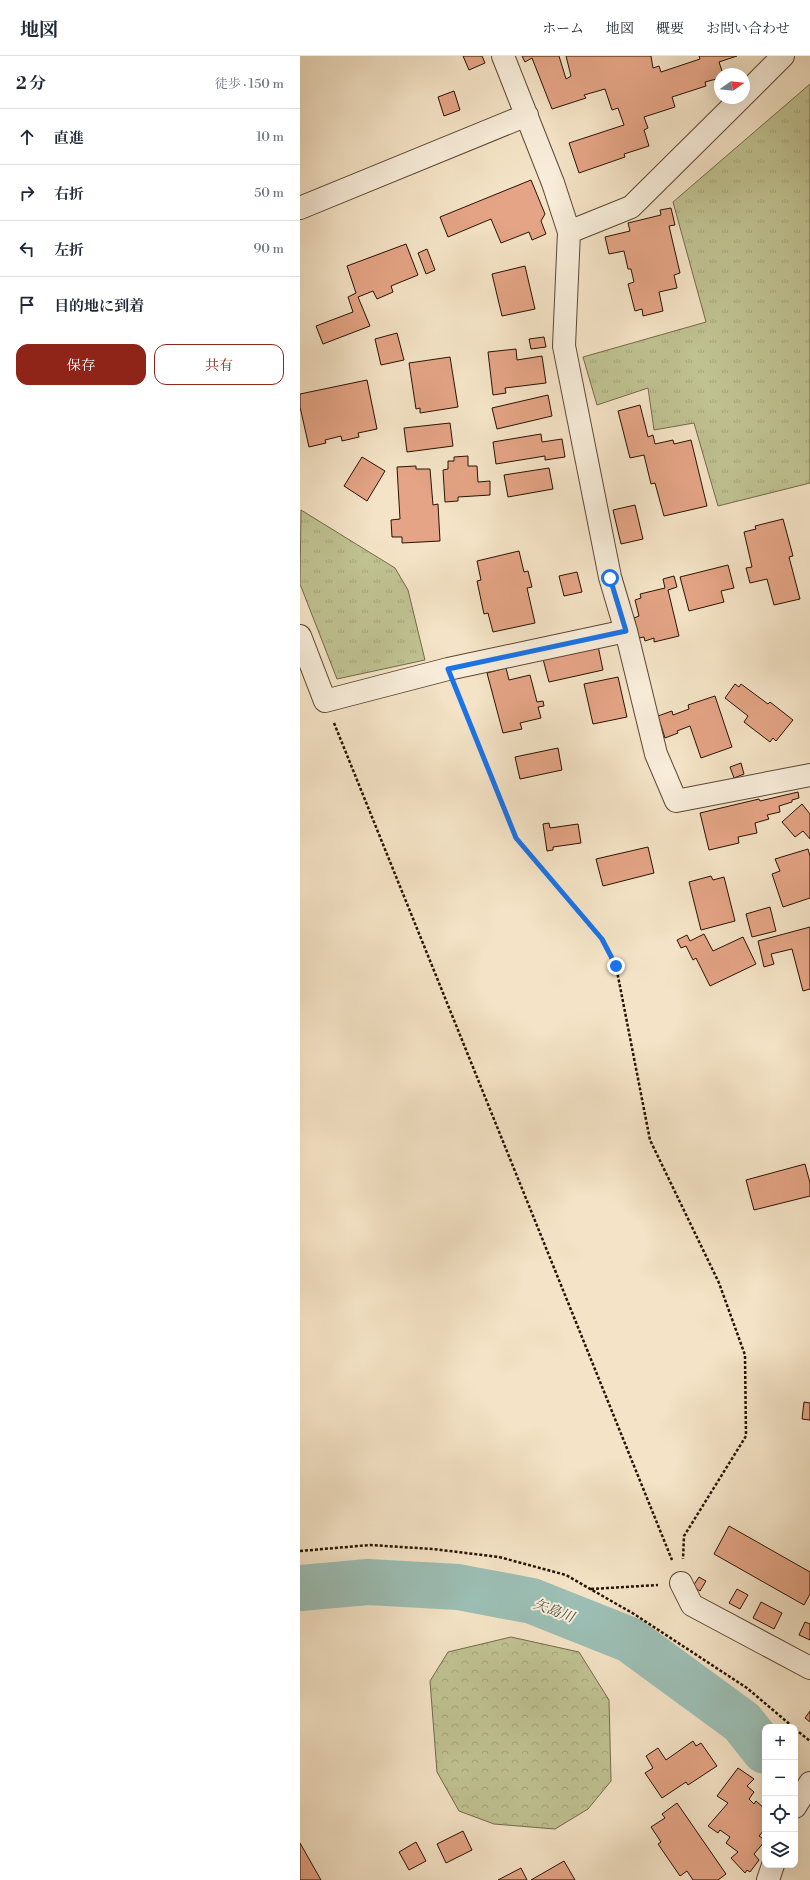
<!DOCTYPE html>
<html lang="ja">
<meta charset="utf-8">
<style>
:root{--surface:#fff;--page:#f6f6f7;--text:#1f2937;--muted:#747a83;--line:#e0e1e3;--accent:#8f2418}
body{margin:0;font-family:"Libre Bodoni","Noto Serif JP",serif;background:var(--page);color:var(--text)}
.controls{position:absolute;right:12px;bottom:12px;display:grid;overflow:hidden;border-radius:8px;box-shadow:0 4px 16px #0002}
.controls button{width:36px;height:36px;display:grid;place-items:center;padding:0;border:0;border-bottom:1px solid var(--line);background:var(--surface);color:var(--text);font:20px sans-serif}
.compass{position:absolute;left:414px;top:12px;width:36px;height:36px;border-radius:50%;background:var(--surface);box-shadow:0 4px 16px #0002;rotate:76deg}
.stop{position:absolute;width:12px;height:12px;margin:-9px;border:3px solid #1a73e8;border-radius:50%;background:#fff}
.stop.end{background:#1a73e8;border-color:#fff;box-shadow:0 1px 4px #0008}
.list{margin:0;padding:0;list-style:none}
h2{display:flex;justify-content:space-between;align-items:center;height:52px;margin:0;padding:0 16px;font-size:17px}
h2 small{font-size:13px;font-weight:400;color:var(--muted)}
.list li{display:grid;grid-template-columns:26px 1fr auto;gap:12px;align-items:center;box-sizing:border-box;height:56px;padding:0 16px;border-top:1px solid var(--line)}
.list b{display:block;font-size:15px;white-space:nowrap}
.list em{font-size:13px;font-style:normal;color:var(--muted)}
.actions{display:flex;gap:8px;padding:12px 16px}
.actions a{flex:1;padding:9px 0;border:1px solid var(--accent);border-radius:12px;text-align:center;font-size:14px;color:var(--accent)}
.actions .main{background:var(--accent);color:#fff}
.icon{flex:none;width:22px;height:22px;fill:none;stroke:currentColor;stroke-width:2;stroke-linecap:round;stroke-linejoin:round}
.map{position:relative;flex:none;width:510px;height:1824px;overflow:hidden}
header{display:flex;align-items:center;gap:24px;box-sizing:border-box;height:56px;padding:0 20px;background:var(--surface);border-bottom:1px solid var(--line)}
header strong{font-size:19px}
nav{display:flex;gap:22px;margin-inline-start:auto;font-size:14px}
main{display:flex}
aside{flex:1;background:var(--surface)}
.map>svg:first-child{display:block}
.grass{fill:url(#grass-tufts);stroke:#746a49}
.forest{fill:url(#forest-crowns);stroke:#746a49}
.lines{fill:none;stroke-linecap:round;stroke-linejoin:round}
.river{stroke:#9cbeb4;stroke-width:46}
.building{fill:#e4a485;stroke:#281200}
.minor-casing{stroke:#5b4632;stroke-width:24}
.path{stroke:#281200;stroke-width:2.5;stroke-dasharray:3 2;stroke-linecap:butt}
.minor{stroke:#f8edda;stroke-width:22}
.route{stroke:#1a73e8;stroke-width:5}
.labels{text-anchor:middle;stroke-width:4;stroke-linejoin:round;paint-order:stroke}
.water-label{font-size:14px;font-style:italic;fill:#514e3f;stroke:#f8edda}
</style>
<header>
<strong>地図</strong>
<nav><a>ホーム</a><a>地図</a><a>概要</a><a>お問い合わせ</a></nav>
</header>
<main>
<aside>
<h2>2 分<small>徒歩 · 150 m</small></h2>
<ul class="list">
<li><svg class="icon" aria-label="ahead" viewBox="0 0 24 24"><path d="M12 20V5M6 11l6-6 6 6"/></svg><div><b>直進</b></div><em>10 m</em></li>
<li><svg class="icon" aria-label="right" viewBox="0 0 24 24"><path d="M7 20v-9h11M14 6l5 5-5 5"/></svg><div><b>右折</b></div><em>50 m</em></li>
<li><svg class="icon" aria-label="left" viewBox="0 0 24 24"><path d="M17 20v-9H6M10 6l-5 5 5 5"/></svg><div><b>左折</b></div><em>90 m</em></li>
<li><svg class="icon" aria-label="arrive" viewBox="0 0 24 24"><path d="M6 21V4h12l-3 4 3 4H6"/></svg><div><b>目的地に到着</b></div></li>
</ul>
<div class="actions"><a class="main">保存</a><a>共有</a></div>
</aside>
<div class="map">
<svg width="510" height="1824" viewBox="0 0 510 1824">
<defs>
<pattern id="grass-tufts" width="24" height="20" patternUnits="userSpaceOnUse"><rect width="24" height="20" fill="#c0c292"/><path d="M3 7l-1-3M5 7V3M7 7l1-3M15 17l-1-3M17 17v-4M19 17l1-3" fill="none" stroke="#a5a67c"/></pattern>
<pattern id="forest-crowns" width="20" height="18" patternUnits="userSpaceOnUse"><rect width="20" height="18" fill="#c0c292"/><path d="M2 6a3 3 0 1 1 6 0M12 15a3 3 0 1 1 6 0" fill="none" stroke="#a5a67c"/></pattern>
</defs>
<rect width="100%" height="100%" fill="#f4e3c6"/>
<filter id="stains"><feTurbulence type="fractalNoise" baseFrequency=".005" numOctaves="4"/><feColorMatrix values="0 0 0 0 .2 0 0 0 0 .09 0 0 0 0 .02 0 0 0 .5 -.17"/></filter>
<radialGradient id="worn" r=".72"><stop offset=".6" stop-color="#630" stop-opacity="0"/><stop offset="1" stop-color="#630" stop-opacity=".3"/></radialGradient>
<!-- grass -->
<path class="grass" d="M510,28v399l-92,23 -24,-83 -40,7 -6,-42 -51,17 -14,-48 123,-35 -33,-120z
M1,454l94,58 13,22 17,70 -88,19 -37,-95z"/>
<!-- forest -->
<path class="forest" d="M211,1581l68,15 30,48 2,81 -23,28 -33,20 -61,-5 -35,-13 -22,-39 -7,-91 18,-29z"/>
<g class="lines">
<!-- river -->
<path class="river" d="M0,1532l68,-6 90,5 74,14 98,39 112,82 23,29"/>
</g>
<!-- building -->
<path class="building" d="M163,0h19l3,7 -16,7z
M222,0h37l7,23 5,-3 -5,-20h85l2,12 6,-2 2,6 39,-13 -1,-3h38l-18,6 4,12h-3v4l-15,4 1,4 -34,11 3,10 -31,10 4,11 -4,2 5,16 -25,8 1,3 -46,16 -10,-30 55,-18 -6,-17 -6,2 -7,-21 -21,6 2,3 -34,11 -20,-51 -7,4z
M154,35l6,19 -16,6 -6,-19z
M231,124l14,34 -4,7 5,13 -14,6 -3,-8 -28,11 -10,-24 -43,18 -8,-20z
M371,152l4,17 -6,1 11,47 -6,2 3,13 -18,4 4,19 -20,5 -1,-7 -7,2 -7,-27 6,-2 -3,-13h-3l-4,-18 -15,3 -4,-17 25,-6 -2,-8 33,-8 -1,-5z
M106,188l12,31 -27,11 2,6 -16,7 -4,-8 -15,6 12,29 -47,18 -7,-18 37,-14 -5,-15 8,-4 -9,-27z
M127,193l8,21 -9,4 -8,-21z
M225,210l10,43 -33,7 -10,-42z
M97,277l7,27 -23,5 -6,-26z
M244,281l2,10 -15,2 -2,-10z
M216,293l1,11 25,-4 4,27 -41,5 1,5 -13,2 -5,-43z
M150,301l8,50 -38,6v-5l-4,1 -7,-46z
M67,324l10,49 -19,4 1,4 -17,4 -1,-5 -16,4 1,3 -17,4 -9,-40v-13z
M248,339l4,21 -55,13 -5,-21z
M340,349l8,32 5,-2 2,9 18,-4 1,4 17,-4 16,66 -43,10 -9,-33 -4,1 -7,-29 -14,3 -12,-47z
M150,367l3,23 -46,6 -3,-24z
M241,378l1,8 20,-3 3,18 -20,3v-4l-49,8 -3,-22z
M168,400v10h9l1,16 12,-1v14l-32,2v4l-13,1 -2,-32 5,-1v-8h6v-4z
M62,401l23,14 -18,30 -23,-15z
M116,410v3h14l3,36 5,-1 2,37 -38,2v-6h-10l-1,-17 9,-1 -3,-52z
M249,412l4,21 -45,8 -4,-22z
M335,449l8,34 -22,5 -8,-34z
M483,463l10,37 -4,1 11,42 -26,6 -7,-26 -17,4 -4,-15 6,-1 -8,-35 12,-3 -1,-3z
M219,495l5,21 4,-1 4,16 -5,1 8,35 -42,9 -5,-19 -4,1 -7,-33 4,-1 -4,-19z
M428,509l6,23 -13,3 3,11 -35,9 -9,-34z
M277,516l5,20 -18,4 -5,-20z
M374,520l3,11 -9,3 11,46 -25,6v-4l-9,3 -1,-4 -5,1 -5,-20 5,-2 -4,-16 6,-2 -1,-4 25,-6 -2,-9z
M298,590l5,24 -54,12 -6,-23z
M206,612l3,12 21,-5 7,27 6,-1 1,5 -6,1 3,11 -21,5 2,6 -19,4 -16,-60z
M318,621l9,40 -34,7 -9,-40z
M435,628l4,3 2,-3 27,20 2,-2 23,18 -17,21 -3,-3 -3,4 -26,-20 4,-6 -23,-18z
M415,640l17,51 -31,11 -11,-32 -13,5 1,2 -13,5 -7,-22 14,-5 1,4 16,-6 -1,-4z
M258,692l4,22 -42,9 -5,-22z
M441,707l3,11 -10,4 -4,-11z
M498,736l1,6 -7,2v2l-13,4 1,6 -13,3 2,4 -14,4 2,10 -19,4 1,6 -30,7 -9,-37 59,-14 1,2z
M502,748l8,10v25l-7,-8 -8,6 -13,-15z
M249,767l1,5 28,-4 3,19 -28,4v3l-6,1 -4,-27z
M348,791l6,26 -51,13 -7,-27z
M508,793l2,7v42l-27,9 -11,-33 8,-3 -5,-12z
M411,820l2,4 11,-3 11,44 -34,9 -12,-48z
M470,851l6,24 -24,6 -6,-23z
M510,871v62l-7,2 -11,-42 -21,5 3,10 -10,3 -6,-26z
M404,878l9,17 30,-14 13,27 -46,22 -14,-28 -3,2 -7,-14 -5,2 -4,-8 10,-5 3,6z
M505,1108l5,19v13l-56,14 -8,-30z
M504,1346l6,1v17l-8,-1z
M429,1470l81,46v22l-6,11 -90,-51z
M399,1521l7,4 -6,10 -7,-5z
M437,1533l11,6 -8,14 -11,-6z
M461,1546l21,11 -8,16 -21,-11z
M505,1566l5,2v16l-11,-5z
M510,1655v11l-5,-4z
M393,1685l3,5 5,-3 16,23 -29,19 -2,-3 -24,16 -17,-25 8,-5 -7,-12 12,-8 8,12z
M438,1712l16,11 -7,7 7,6 -5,7 5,5 2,-3 9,8v20l-6,7 6,4v1l-11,13 5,6 -9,12 -3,-2 -2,3 -14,-15 7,-6 -12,-9 4,-6 -10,-7 -2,3 -10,-7 20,-23 -11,-7z
M377,1747l49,71 -8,6h-25l-6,-9 -7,5 -22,-32 3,-2 -10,-15 14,-9 -3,-4z
M163,1775l9,19 -26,13 -9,-19z
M116,1786l10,19 -17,9 -10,-18z
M0,1787l21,37h-21z
M264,1805l11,19h-44z
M221,1812l6,12h-29z"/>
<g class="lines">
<defs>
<path id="minor" d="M203,0l50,127 16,49 -5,114 46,231 16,54 30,123 20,47 134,-26
M444,39l39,-39
M0,152l227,-93
M269,176l62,-25 110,-109
M0,580l25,65 123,-32 178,-38
M381,1527l11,22 118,63
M495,1751l15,-24
M468,1824l5,-15"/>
</defs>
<!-- minor casing -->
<use href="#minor" class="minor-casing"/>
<!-- path -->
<path class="path" d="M157,635l59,147 85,101 15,27 34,174 69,143 26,72 1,81 -62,100 -1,23
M34,667l338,837
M0,1495l70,-6 63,4 66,8 67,18 68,39 113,74 46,39
M291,1533l67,-4
M495,1673l15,12"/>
<!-- minor -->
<use href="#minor" class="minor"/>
</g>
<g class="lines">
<!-- route -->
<path class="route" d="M310,522l16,53 -178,38 68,169 86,101 14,27"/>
</g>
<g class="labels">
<!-- water labels -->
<g class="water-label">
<text transform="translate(254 1554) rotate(21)" y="5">矢島川</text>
</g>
</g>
<rect width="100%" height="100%" filter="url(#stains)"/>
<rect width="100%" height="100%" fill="url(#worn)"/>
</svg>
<div class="controls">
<button>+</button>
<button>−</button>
<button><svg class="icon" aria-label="locate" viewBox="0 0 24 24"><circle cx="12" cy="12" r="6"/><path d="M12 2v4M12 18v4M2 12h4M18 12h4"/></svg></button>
<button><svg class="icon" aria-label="layers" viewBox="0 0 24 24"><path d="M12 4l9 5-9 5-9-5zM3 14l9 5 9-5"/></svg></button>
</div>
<svg class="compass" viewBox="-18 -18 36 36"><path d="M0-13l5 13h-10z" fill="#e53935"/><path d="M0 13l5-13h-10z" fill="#747a83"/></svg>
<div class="stop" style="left:310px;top:522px"></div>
<div class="stop end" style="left:316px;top:910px"></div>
</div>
</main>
